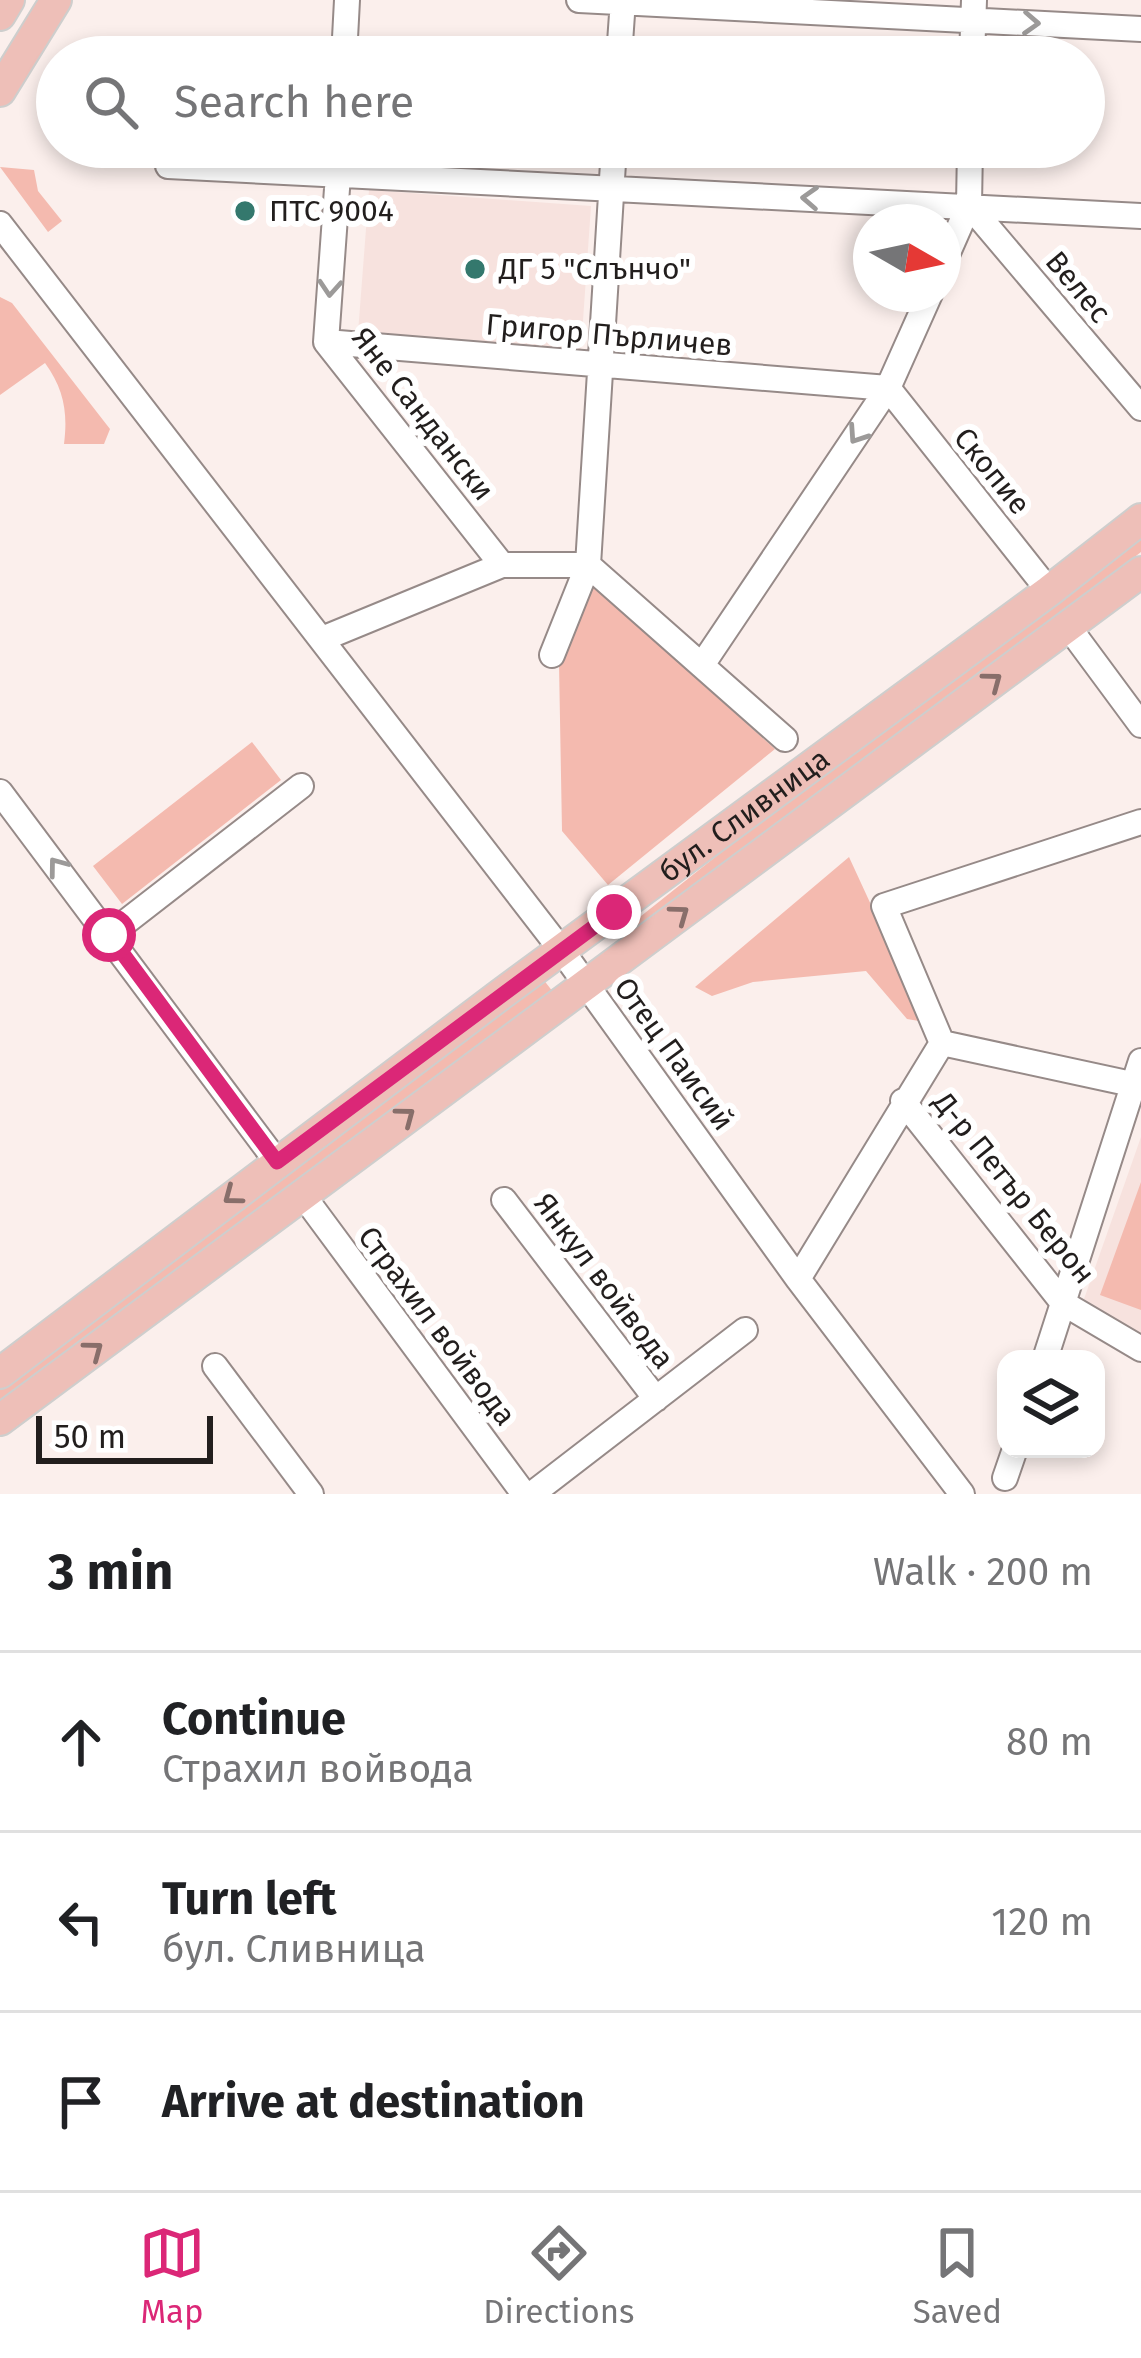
<!DOCTYPE html>
<meta charset="utf-8">
<style>
:root{--surface:#fff;--page:#f6f6f6;--text:#202124;--muted:#757577;--line:#e0e0e0;--accent:#db2777}
body{margin:0;font-family:"Fira Sans",sans-serif;background:var(--page);color:var(--text)}
.controls{position:absolute;right:36px;bottom:36px;display:grid;overflow:hidden;border-radius:24px;box-shadow:0 6px 18px #0003}
.controls button{width:108px;height:108px;display:grid;place-items:center;padding:0;border:0;border-bottom:3px solid var(--line);background:var(--surface);color:var(--text);font:60px sans-serif}
.compass{position:absolute;left:853px;top:204px;width:108px;height:108px;border-radius:50%;background:var(--surface);box-shadow:0 6px 18px #0003;rotate:99deg}
.scale{position:absolute;left:36px;bottom:30px;width:177px;box-sizing:border-box;padding-left:12px;border:6px solid #221e1d;border-top:0;font-size:33px;line-height:42px;white-space:nowrap;color:#221e1d;-webkit-text-stroke:9px #fff;paint-order:stroke}
.stop{position:absolute;width:36px;height:36px;margin:-27px;border:9px solid #db2777;border-radius:50%;background:#fff}
.stop.end{background:#db2777;border-color:#fff;box-shadow:0 3px 12px #0008}
.list{margin:0;padding:0;list-style:none}
h2{display:flex;justify-content:space-between;align-items:center;height:156px;margin:0;padding:0 48px;font-size:51px}
h2 small{font-size:39px;font-weight:400;color:var(--muted)}
.list li{display:grid;grid-template-columns:78px 1fr auto;gap:36px;align-items:center;box-sizing:border-box;height:180px;padding:0 48px;border-top:3px solid var(--line)}
.list b{display:block;font-size:45px;white-space:nowrap}
.list p{margin:0;font-size:39px;white-space:nowrap;color:var(--muted)}
.list em{font-size:39px;font-style:normal;color:var(--muted)}
.icon{flex:none;width:66px;height:66px;fill:none;stroke:currentColor;stroke-width:2;stroke-linecap:round;stroke-linejoin:round}
.map{position:relative;flex:none;width:1141px;height:1494px;overflow:hidden}
.search{position:absolute;background:var(--surface);box-shadow:0 6px 18px #0003;left:36px;right:36px;top:36px;height:132px;display:flex;align-items:center;gap:30px;box-sizing:border-box;padding:0 42px;border-radius:66px;color:var(--muted);font-size:45px}
.sheet{height:696px;background:var(--surface)}
nav{display:flex;justify-content:space-around;align-items:center;box-sizing:border-box;height:168px;border-top:3px solid var(--line);background:var(--surface);font-size:33px;color:var(--muted)}
nav a{display:grid;justify-items:center;gap:6px}
nav .on{color:var(--accent)}
.map>svg:first-child{display:block}
.built{fill:#f7e2de}
.green{fill:#f4baaf}
.lines{fill:none;stroke-linecap:round;stroke-linejoin:round}
.minor-casing{stroke:#968a88;stroke-width:28}
.major-casing{stroke:#cececd;stroke-width:34}
.minor{stroke:#fff;stroke-width:24}
.major{stroke:#eebfb8;stroke-width:30}
.oneway{stroke:#9c9a99}
.oneway2{stroke:#886e6a}
.route{stroke:#db2777;stroke-width:15}
.poi-dot{fill:#34786d;stroke:#fff;stroke-width:4.5}
.labels{text-anchor:middle;stroke-width:12;stroke-linejoin:round;paint-order:stroke}
.poi-label{font-size:30px;fill:#221e1d;stroke:#fff;text-anchor:start}
.street-label{font-size:30px;fill:#221e1d;stroke:#fff}
</style>
<div class="map">
<svg width="1141" height="1494" viewBox="0 0 1141 1494">
<rect width="100%" height="100%" fill="#fbefec"/>
<!-- built -->
<path class="built" d="M369,190l222,16 -10,143 -223,-16z
M1141,1137v198l-57,-36z"/>
<!-- green -->
<path class="green" d="M0,167l34,3 4,21 24,30 -14,11z
M0,297l12,6 98,126 -6,15h-40c4,-31 0,-55 -19,-81l-45,32z
M1141,518v34l-503,392 -12,-16z
M592,585l183,164 -167,136 -46,-54 -3,-168z
M252,742l29,38 -159,124 -29,-38z
M849,857l76,165 -18,-3 -41,-48 -113,11 -41,14 -17,-9z
M536,970l24,31 -560,419v-46z
M1141,1182v128l-41,-15z"/>
<g class="lines">
<defs>
<path id="minor" d="M579,0l562,29
M344,57l3,-57
M619,57l4,-57
M972,57l2,-57
M340,147l-14,195 176,223
M168,166l973,50
M969,205l172,203
M0,224l562,727 236,328 164,215
M943,264l26,-59 1,-58
M326,342l562,46 161,203
M1067,625l74,100
M322,639l180,-74h86l197,174
M552,655l36,-90 26,-418
M702,665l186,-277 42,-94
M0,792l277,370
M109,935l192,-149
M942,1043l-58,-137 257,-84
M942,1043l199,43
M903,1101l160,202 78,46
M302,1194l222,300
M504,1200l152,199
M798,1279l144,-236
M1045,1359l96,-298
M215,1366l96,128
M1005,1478l10,-29
M532,1494l213,-164"/>
<g id="major">
<path d="M0,15l9,-15"/>
<path d="M0,91l56,-91"/>
<path id="s1" d="M0,1373l500,-378 549,-404 92,-72"/>
<path d="M0,1420l1141,-848"/>
</g>
</defs>
<!-- minor casing -->
<use href="#minor" class="minor-casing"/>
<!-- major casing -->
<use href="#major" class="major-casing"/>
<!-- minor -->
<use href="#minor" class="minor"/>
<!-- major -->
<use href="#major" class="major"/>
</g>
<!-- one-way arrows -->
<defs><path id="oneway-chevron" d="M-2-3.5L2.5 0L-2 3.5" fill="none" stroke-width="1.6" stroke-linecap="round" stroke-linejoin="round" transform="scale(3)"/></defs>
<g class="oneway">
<use href="#oneway-chevron" transform="translate(1031 23) rotate(3)"/>
<use href="#oneway-chevron" transform="translate(810 198) rotate(-177)"/>
<use href="#oneway-chevron" transform="translate(330 288) rotate(94)"/>
<use href="#oneway-chevron" transform="translate(857 435) rotate(124)"/>
<use href="#oneway-chevron" transform="translate(57 866) rotate(-127)"/>
</g>
<g class="oneway2">
<use href="#oneway-chevron" transform="translate(993 681) rotate(-37)"/>
<use href="#oneway-chevron" transform="translate(680 914) rotate(-36)"/>
<use href="#oneway-chevron" transform="translate(406 1116) rotate(-37)"/>
<use href="#oneway-chevron" transform="translate(232 1196) rotate(143)"/>
<use href="#oneway-chevron" transform="translate(94 1350) rotate(-37)"/>
</g>
<g class="lines">
<!-- route -->
<path class="route" d="M109,935l168,227 337,-250"/>
</g>
<!-- markers -->
<g class="poi-dot">
<circle cx="245" cy="211" r="12"/>
<circle cx="475" cy="269" r="12"/>
</g>
<g class="labels">
<!-- poi labels -->
<g class="poi-label">
<text x="269" y="221">ПТС 9004</text>
<text x="499" y="279">ДГ 5 "Слънчо"</text>
</g>
<!-- street labels -->
<g class="street-label">
<text transform="translate(1078 287) rotate(50)" y="10">Велес</text>
<text transform="translate(609 335) rotate(5)" y="10">Григор Пърличев</text>
<text transform="translate(423 414) rotate(52)" y="10">Яне Сандански</text>
<text transform="translate(992 471) rotate(51)" y="10">Скопие</text>
<text dy="10" stroke="none"><textPath href="#s1" startOffset="930">бул. Сливница</textPath></text>
<text transform="translate(674 1054) rotate(54)" y="10">Отец Паисий</text>
<text transform="translate(1014 1188) rotate(51)" y="10">Д-р Петър Берон</text>
<text transform="translate(604 1281) rotate(53)" y="10">Янкул войвода</text>
<text transform="translate(437 1326) rotate(53)" y="10">Страхил войвода</text>
</g>
</g>
</svg>
<div class="controls">
<button><svg class="icon" aria-label="layers" viewBox="0 0 24 24"><path d="M12 4l9 5-9 5-9-5zM3 14l9 5 9-5"/></svg></button>
</div>
<svg class="compass" viewBox="-18 -18 36 36"><path d="M0-13l5 13h-10z" fill="#e53935"/><path d="M0 13l5-13h-10z" fill="#757577"/></svg>
<div class="scale">50 m</div>
<div class="stop" style="left:109px;top:935px"></div>
<div class="stop end" style="left:614px;top:912px"></div>
<div class="search"><svg class="icon" aria-label="search" viewBox="0 0 24 24"><circle cx="10" cy="10" r="6"/><path d="M15 15l6 6"/></svg>Search here</div>
</div>
<section class="sheet">
<h2>3 min<small>Walk · 200 m</small></h2>
<ul class="list">
<li><svg class="icon" aria-label="ahead" viewBox="0 0 24 24"><path d="M12 20V5M6 11l6-6 6 6"/></svg><div><b>Continue</b><p>Страхил войвода</p></div><em>80 m</em></li>
<li><svg class="icon" aria-label="left" viewBox="0 0 24 24"><path d="M17 20v-9H6M10 6l-5 5 5 5"/></svg><div><b>Turn left</b><p>бул. Сливница</p></div><em>120 m</em></li>
<li><svg class="icon" aria-label="arrive" viewBox="0 0 24 24"><path d="M6 21V4h12l-3 4 3 4H6"/></svg><div><b>Arrive at destination</b></div></li>
</ul>
</section>
<nav>
<a class="on"><svg class="icon" aria-label="map" viewBox="0 0 24 24"><path d="M3 6l6-2 6 2 6-2v14l-6 2-6-2-6 2zM9 4v14M15 6v14"/></svg>Map</a>
<a><svg class="icon" aria-label="directions" viewBox="0 0 24 24"><path d="M12 3l9 9-9 9-9-9zM9 14v-3h6M13 9l2 2-2 2"/></svg>Directions</a>
<a><svg class="icon" aria-label="saved" viewBox="0 0 24 24"><path d="M7 4h10v16l-5-4-5 4z"/></svg>Saved</a>
</nav>
